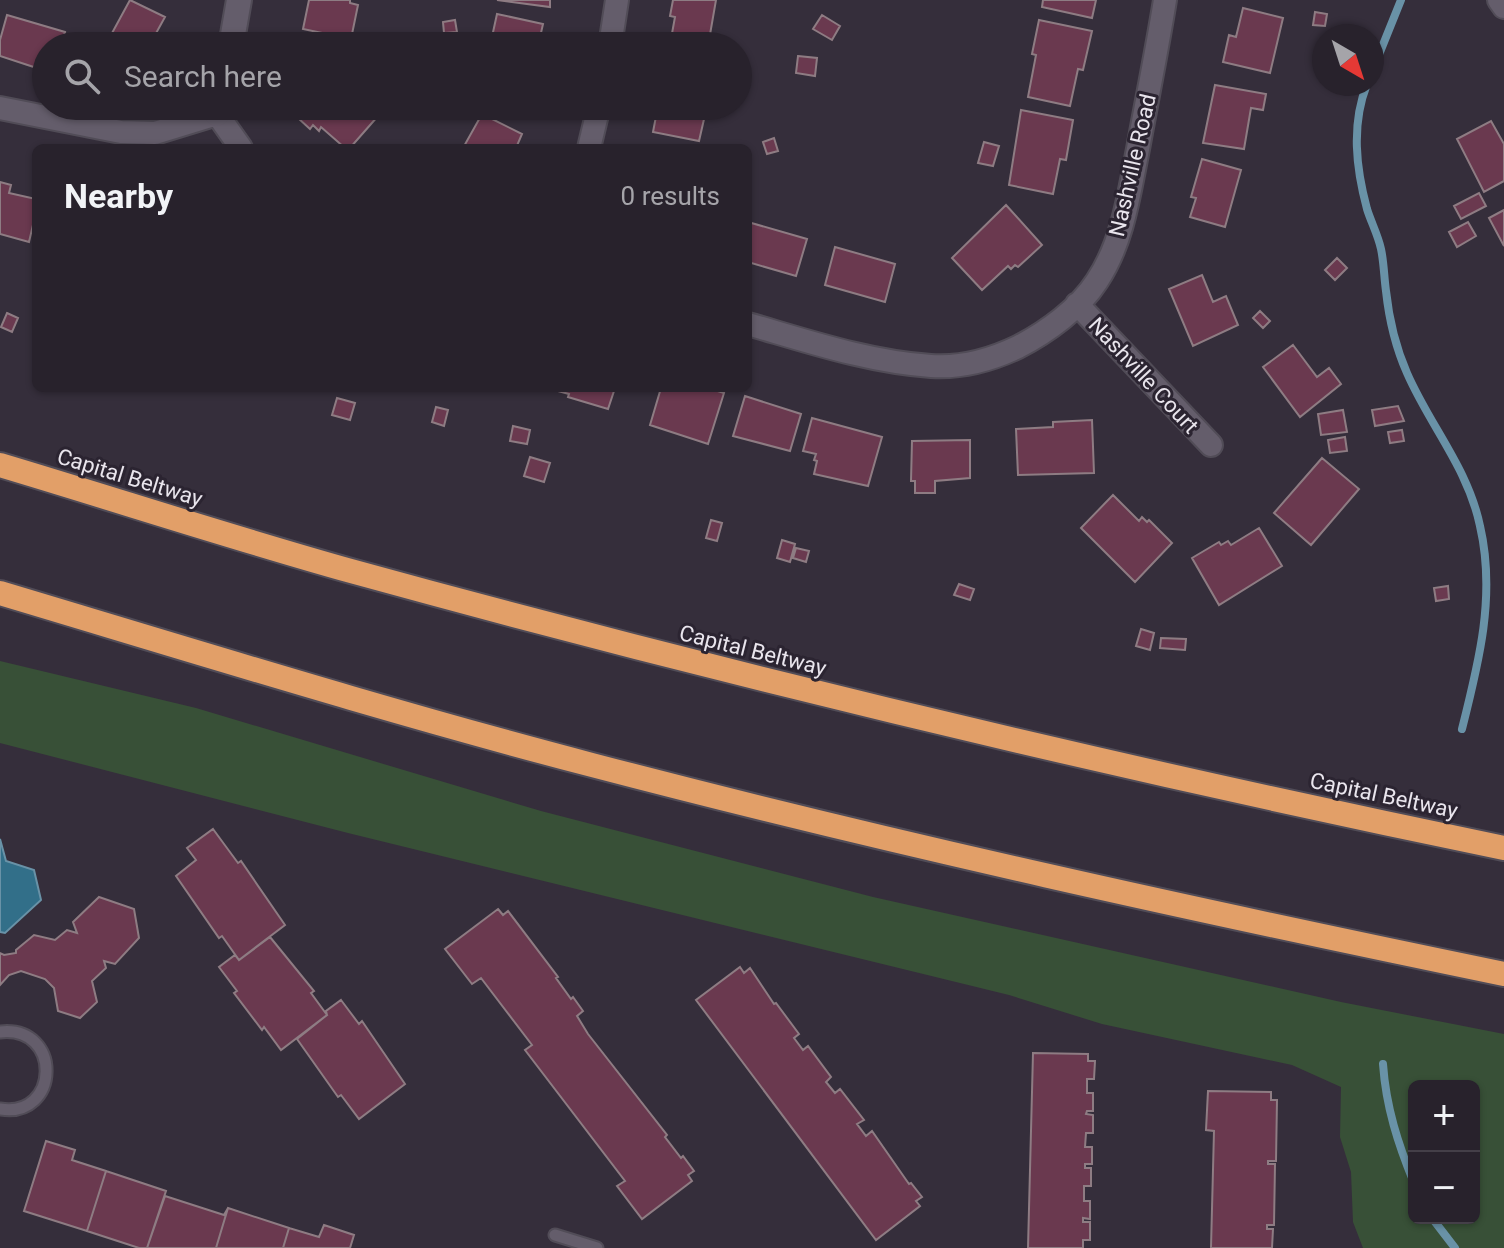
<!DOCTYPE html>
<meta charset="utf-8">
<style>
:root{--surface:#28222c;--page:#342f38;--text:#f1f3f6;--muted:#a5a4a9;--line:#443f48}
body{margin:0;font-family:Roboto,sans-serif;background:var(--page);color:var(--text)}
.controls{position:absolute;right:24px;bottom:24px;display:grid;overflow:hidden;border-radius:12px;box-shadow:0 2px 6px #0004}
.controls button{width:72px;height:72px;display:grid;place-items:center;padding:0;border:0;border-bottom:2px solid var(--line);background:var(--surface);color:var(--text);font:40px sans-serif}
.compass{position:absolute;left:1312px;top:24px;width:72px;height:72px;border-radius:50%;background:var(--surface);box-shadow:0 2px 6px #0004;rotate:141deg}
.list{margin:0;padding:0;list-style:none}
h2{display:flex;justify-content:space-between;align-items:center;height:104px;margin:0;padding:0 32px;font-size:34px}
h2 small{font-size:26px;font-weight:400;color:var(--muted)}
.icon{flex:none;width:44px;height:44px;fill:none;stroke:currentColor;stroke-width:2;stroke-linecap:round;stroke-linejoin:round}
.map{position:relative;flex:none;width:1504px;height:1248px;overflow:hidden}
.search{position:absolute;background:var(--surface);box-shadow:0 2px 6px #0004;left:32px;top:32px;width:720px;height:88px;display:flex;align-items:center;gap:20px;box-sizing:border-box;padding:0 28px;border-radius:44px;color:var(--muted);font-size:30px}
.panel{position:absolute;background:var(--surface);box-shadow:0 2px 6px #0004;left:32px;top:144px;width:720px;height:248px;border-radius:12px}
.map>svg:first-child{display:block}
.green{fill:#385037;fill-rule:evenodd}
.water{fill:#326f89;stroke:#6992a7;stroke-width:2}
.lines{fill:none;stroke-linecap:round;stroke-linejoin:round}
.stream{stroke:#6992a7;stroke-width:8}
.building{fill:#6a394f;stroke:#8e7c83;stroke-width:2}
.lane-casing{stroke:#514c57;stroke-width:15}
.street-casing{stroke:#514c57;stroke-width:26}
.secondary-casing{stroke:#514c57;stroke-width:28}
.highway-casing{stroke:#514c57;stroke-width:28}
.lane{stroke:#645d6b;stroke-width:11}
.street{stroke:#645d6b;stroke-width:22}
.secondary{stroke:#645d6b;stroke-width:24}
.highway{stroke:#e29f68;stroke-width:24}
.labels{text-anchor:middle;stroke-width:6;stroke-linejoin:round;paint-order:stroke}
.street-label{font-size:22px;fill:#e9e5ed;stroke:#2b2431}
</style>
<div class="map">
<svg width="1504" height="1248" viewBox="0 0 1504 1248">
<rect width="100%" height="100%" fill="#352e3b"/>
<!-- green -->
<path class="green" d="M0,661l196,47 345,103 332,86 468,105 163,32v214h-141l-10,-26 -2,-50 -11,-35 1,-50 -49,-22 -190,-41 -93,-29 -661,-162 -348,-90zM1414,1086h60v132h-60z"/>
<!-- water -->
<path class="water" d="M0,839l6,22 28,9 7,30 -36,33 -5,-1z"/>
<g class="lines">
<!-- stream -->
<path class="stream" d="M1372,72l29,-72
M1367,84c-16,41 -11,84 0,125 4,13 11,26 14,40 3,14 3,28 5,42 3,28 10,57 21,82 23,53 61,95 73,153 16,69 -1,136 -18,203
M1383,1064c3,43 15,80 31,119
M1432,1218l23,30"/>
</g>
<!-- building -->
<path class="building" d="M130,0l35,17 -16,29h-44z
M309,0h41v3l8,2 -7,34 -48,-10z
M497,0h53v7z
M673,0h43l-8,46 -37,-7 4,-22 -5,-1z
M1043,0h53l-4,18 -50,-11z
M1243,8l40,10 -13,55 -47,-11 6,-27 7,2z
M1315,12l12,2 -2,12 -12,-1z
M497,14l46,10 -5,22h-48z
M7,15l58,17 -4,14h-15v25l-46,-15v-16z
M822,15l18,11 -8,14 -19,-11z
M455,20l2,12 -13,1 -1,-11z
M1039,20l53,11 -9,39 -5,-1 -8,37 -42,-9 8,-42 -4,-1z
M391,35l20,5 -1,6h-22z
M798,56l19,2 -2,18 -19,-3z
M1215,85l51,9 -3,16 -12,-2 -7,41 -41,-6z
M285,106h81l12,10 -28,32h-5l-24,-21 -2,4 -6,-6 -3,4z
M658,106h49l-8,35 -46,-9z
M1021,110l52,10 -7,40 -6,-1 -7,35 -44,-9z
M482,114l40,20 -6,14h-53z
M1491,121l13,23v37l-20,11 -27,-53z
M774,138l4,13 -11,3 -4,-12z
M984,142l15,4 -6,20 -15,-3z
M1202,159l39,11 -16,57 -35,-10 6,-19 -5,-1z
M0,182l11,3 -2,8 27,6v13l-7,30 -29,-8z
M1479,193l7,13 -25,13 -7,-13z
M1006,205l36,40 -24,22 -3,-2 -4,4 -3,-3 -26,24 -30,-32z
M1504,210v36l-15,-28z
M748,222l59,17 -11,37 -48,-14z
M1468,222l8,14 -19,11 -8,-15z
M835,247l60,17 -10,38 -60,-17z
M1337,258l10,10 -12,12 -10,-10z
M1202,275l11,27 13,-6 12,29 -45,21 -24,-57z
M1260,311l10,10 -7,7 -10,-10z
M7,313l11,5 -6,14 -11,-5z
M1293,345l24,32 12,-9 12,16 -41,33 -37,-50z
M559,388h56l-7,21 -40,-12 1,-3 -11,-3z
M661,388h47l16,5 -16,51 -58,-19z
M745,396l56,18 -11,37 -57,-15z
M337,398l18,5 -5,17 -18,-5z
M1398,406l6,15 -29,5 -3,-16z
M436,407l12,3 -4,16 -12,-4z
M1343,410l4,22 -26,3 -3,-21z
M812,418l70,19 -14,49 -54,-12 3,-13 -3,-1 2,-6 -13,-3z
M1092,420l2,53 -76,2 -2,-46 37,-2v-5z
M513,426l17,4 -3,14 -17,-3z
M1402,430l2,11 -14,2 -2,-11z
M1345,437l2,14 -17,2 -2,-13z
M970,440v38l-35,3v12h-20v-12h-4l1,-40z
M530,457l20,6 -6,19 -20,-6z
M1322,458l37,31 -48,56 -37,-32z
M1113,495l26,26 3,-4 5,5 2,-2 23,23 -37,39 -54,-54z
M711,520l11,3 -5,18 -11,-3z
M1259,528l23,38 -63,39 -27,-47 27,-16 2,3 7,-4 3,4z
M782,540l13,4 -5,18 -13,-4z
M796,548l13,3 -3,11 -13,-4z
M959,584l15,5 -4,11 -16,-5z
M1448,586l1,13 -13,2 -2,-13z
M1141,629l13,4 -4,17 -14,-4z
M1161,638l25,1 -1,11 -25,-2z
M213,829l25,34 3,-2 44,64 -46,35 -17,-24 -3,2 -43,-62 20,-16 -9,-12z
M99,897l35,12 5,29 -24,26 -11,-3 2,7 -14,13 5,21 -17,16 -22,-7 -4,-23 -9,-9 -24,-8 -12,4 -9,10v-32l4,2 12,-2v-3l18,-15 21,5 12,-10 10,3 -4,-11z
M498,909l5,6 5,-4 50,66 -2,1 15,21 2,-2 10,14 -6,5 11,18 79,101 -2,2 16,21 2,-2 11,15 -6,4 4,6 -50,38 -25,-33 8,-5 -100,-131 7,-5 -51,-67 -9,6 -27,-35z
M270,937l44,54 -3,2 16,22 -46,35 -17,-23 -2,3 -28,-37 3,-2 -18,-24 16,-12 4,5z
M740,967l4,6 6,-5 24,36 2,-1 23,31 -5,4 9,12 5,-4 23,31 -5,5 9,11 5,-4 24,31 -7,4 9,12 6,-5 37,53 2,-1 11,14 -6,4 4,5 -44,34 -180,-240z
M341,1000l18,24 3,-3 43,63 -46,35 -18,-24 -3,2 -41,-58 30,-24 -1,-4z
M1033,1053l55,1v7h7l-1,18h-7v14h6v18h-6l-1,3 7,1v18h-7l-1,14h7v17h-7v4h6v18h-7v15h6v18l-7,-1v4h7v18h-7v8h-55z
M1208,1091l63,1v8h6l-1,61h-8v3h7l-1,61h-7v4h6l-1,19h-61l3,-117 -8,-1z
M46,1141l29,9 -3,10 34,11 -19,60 -63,-20z
M106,1171l60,20 -19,57h-8l-52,-17z
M165,1196l59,19 4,-7 -12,40h-69z
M228,1208l61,20 -6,20h-67z
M324,1225l30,10 -4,13h-67l6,-20 30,9z"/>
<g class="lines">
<defs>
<path id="lane" d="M0,1032c63,-7 60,87 0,77
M555,1235l42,13"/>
<path id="street" d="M1499,0l5,7
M610,46l7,-46
M0,108l121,24 34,1 62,-19 24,34
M589,148l10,-42
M1077,304l134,141
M748,324c59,17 121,38 183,42 30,2 60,-6 87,-19 29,-15 61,-38 79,-66 26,-39 32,-87 41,-132 9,-50 19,-99 27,-149"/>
<path id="secondary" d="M231,46l8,-46
M217,114l2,-8"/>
<path id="highway" d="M0,465c117,35 233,73 351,106 381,105 766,197 1153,277
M0,593c197,59 393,120 592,172 301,79 607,146 912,209"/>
</defs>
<!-- lane casing -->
<use href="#lane" class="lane-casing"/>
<!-- street casing -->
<use href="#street" class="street-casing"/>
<!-- secondary casing -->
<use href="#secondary" class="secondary-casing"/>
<!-- highway casing -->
<use href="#highway" class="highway-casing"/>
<!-- lane -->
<use href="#lane" class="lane"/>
<!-- street -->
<use href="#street" class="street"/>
<!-- secondary -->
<use href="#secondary" class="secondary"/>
<!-- highway -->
<use href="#highway" class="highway"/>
</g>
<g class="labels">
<!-- street labels -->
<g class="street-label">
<text transform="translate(1132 165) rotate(-77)" y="8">Nashville Road</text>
<text transform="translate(1144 375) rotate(47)" y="8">Nashville Court</text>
<text transform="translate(130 477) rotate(17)" y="8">Capital Beltway</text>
<text transform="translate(753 650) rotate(14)" y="8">Capital Beltway</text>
<text transform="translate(1384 795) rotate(12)" y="8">Capital Beltway</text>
</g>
</g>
</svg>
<div class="controls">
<button>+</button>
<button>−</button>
</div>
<svg class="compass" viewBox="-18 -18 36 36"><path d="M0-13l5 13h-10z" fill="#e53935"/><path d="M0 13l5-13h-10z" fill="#a5a4a9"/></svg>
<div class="search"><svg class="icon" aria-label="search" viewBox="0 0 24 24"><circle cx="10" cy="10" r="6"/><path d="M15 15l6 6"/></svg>Search here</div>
<section class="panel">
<h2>Nearby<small>0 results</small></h2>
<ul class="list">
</ul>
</section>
</div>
